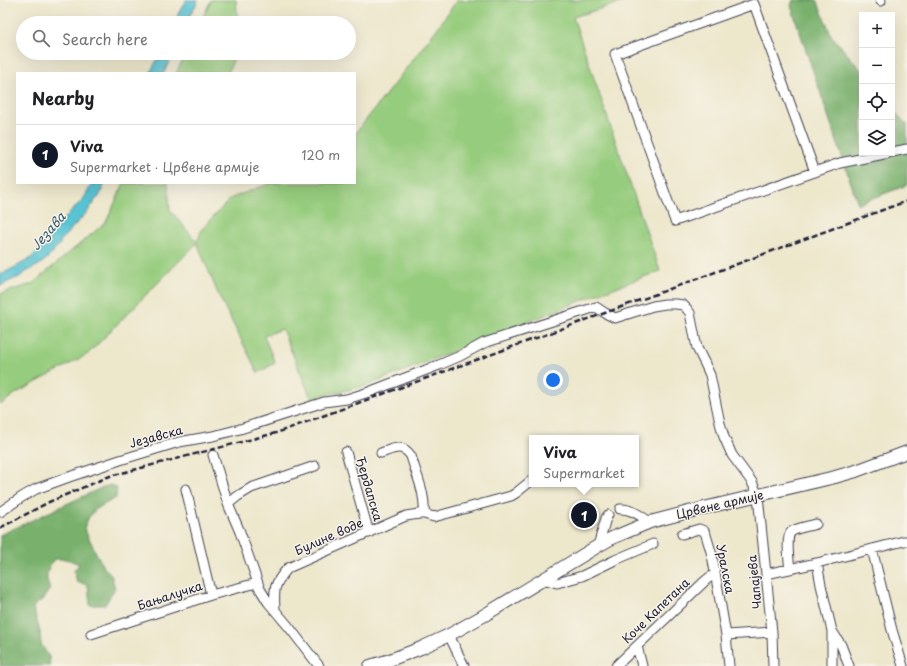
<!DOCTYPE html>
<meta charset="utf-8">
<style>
:root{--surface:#fff;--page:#f6f6f6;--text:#202124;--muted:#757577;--line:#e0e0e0;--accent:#111827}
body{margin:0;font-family:"Playpen Sans",sans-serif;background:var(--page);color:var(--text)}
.controls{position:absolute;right:12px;top:12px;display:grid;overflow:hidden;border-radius:0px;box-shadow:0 4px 16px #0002}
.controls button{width:36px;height:36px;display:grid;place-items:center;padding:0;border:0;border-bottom:1px solid var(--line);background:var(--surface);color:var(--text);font:20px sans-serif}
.you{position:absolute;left:553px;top:380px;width:14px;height:14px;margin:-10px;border:3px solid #fff;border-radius:50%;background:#1a73e8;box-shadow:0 0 0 6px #1a73e833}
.badge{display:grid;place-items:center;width:26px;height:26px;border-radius:50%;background:var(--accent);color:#fff;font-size:13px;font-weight:700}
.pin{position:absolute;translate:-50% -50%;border:2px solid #fff;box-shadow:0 1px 4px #0006}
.popup{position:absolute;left:529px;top:435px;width:110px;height:52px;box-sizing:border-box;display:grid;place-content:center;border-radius:0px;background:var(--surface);filter:drop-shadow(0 1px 3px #0005);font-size:13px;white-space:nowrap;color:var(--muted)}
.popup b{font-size:15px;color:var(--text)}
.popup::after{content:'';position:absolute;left:50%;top:100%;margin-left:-8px;border:8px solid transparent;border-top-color:var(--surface)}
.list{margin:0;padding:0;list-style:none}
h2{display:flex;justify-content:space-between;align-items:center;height:52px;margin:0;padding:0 16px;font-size:17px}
h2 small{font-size:13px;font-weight:400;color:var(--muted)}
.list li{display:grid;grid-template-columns:26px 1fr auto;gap:12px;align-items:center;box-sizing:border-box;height:60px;padding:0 16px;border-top:1px solid var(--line)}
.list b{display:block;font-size:15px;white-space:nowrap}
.list p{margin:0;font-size:13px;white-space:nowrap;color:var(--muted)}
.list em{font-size:13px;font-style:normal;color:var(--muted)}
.icon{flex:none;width:22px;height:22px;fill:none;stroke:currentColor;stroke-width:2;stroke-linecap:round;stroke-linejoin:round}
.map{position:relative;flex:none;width:907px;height:666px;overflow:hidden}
.search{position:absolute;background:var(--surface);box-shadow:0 4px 16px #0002;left:16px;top:16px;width:340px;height:44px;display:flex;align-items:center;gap:10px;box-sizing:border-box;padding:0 14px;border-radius:22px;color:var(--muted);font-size:15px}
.panel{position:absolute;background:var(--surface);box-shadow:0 4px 16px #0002;left:16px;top:72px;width:340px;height:112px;border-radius:0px}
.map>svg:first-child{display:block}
.green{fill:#96cc7d;stroke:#5c775c}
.forest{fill:#78b06c;stroke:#4d6954}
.water{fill:#58c3d2;stroke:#3d7286}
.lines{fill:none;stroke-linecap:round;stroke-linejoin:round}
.minor-casing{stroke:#404051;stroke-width:11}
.major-casing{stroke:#404051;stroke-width:14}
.minor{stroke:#fff;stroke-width:9}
.major{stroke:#fff;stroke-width:12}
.rail{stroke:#22223b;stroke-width:2.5;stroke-dasharray:6 3;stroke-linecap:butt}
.labels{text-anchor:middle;stroke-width:3;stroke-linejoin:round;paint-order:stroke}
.street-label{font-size:12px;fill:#22223b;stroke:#f7f3e8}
.water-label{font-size:13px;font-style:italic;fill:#355a70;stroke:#f7f3e8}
</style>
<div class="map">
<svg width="907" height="666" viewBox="0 0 907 666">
<rect width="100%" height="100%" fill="#f7f3e8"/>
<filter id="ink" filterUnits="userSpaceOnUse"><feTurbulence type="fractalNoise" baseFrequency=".025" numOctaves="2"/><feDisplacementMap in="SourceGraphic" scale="8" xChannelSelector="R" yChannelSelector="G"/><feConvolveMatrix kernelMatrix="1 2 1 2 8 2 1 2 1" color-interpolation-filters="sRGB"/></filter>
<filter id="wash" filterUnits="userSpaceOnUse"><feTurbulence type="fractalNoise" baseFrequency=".012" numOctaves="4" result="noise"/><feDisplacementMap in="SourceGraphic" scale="16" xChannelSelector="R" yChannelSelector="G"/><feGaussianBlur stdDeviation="0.9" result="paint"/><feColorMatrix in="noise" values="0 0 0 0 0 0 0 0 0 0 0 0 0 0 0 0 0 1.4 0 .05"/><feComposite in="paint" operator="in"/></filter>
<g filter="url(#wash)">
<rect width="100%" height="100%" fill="#ede7cc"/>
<!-- green -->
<path class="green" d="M211,0h25l2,23h-38z
M457,0h173l-57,17 87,254 -57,21 -237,94 -55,12 -29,-69 -18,7 11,27 -17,10 -39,-77 -22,-53 -109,111 -73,40 -15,11v-111l32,-10 74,-62 18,-39h44l2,27 27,32 5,-13 29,-31 40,-15h84v-49l81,-104z
M186,53h50l-8,20h-52z"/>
<!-- forest -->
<path class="forest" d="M793,0h24l14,35 31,36v82h30v-45l13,15 2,1v61l-49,19 -67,-198z
M111,485l6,3 -1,10 -20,11 -7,8 -5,11 19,39 8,7 4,14 -10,17h-15l-2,-20 -11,-3 -3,-11 5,-7 -12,-5h-13c-8,12 -9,17 -4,30l-7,10 -10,8 7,25 1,12 8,13 1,9h-50v-131l103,-48z"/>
<!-- water -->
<path class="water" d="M186,0h12l-2,5 -5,8 -4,10h-12l3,-9z
M160,53h13l-9,20h-14c3,-7 8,-13 10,-20z
M92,183h13l-6,14 -5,4v3l-4,3 -1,3 -29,31v3c-7,8 -14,17 -23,22 -7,4 -14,7 -19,12h-2l-16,8v-13l2,1 28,-15 17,-18 2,-5 27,-30c8,-5 12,-15 16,-23z"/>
</g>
<g filter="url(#ink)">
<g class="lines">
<defs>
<path id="minor" d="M880,0l1,1
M892,152l15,-3
M815,172l-61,-168 -139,50 60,167 165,-58 49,-10
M346,452l23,81
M381,453c12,-4 21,-10 30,3 5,18 15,38 13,58
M213,455l15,49 12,28 20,57 8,13 21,25 30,39
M186,489l25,106
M228,504l10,-8 13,-8 64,-22
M620,509c11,-1 22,8 30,13
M0,512l22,-15 14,-8 33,-12 51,-17 59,-18 34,-6 27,-7 84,-27 23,-3 22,-7 70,-27 21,-9 24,-13 112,-36 9,6 10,5 38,-12 12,-2h11l7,1 4,4 3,4 7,35 8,16 5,11 10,48 4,14 8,18 20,27 6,14 14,136 1,34
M682,534l17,-5 5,2 2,4 6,20 14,80
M598,546l8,-28 2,-3
M872,549l20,81 11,36
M817,563l4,22 11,46v35
M790,569c-1,-7 -4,-33 1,-37 5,-4 19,-6 25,-8
M766,574l51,-11 87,-22h3
M543,579l14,4 25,-7 33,-16 38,-16
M275,610c-1,-21 -2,-25 13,-42l118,-52 13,-2h5l10,3 77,-21 5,-3 16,-13
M832,631l9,14 8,21
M91,634l120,-39 46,-12
M449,635l15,31
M637,646l5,20
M616,666l89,-85 5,-4 5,-2
M729,666l-3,-31 46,-3"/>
<path id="major" d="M370,666l17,-5 34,-13 28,-13 34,-19 115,-70 14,-8 38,-16 54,-14 131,-31 21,-6 51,-19"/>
</defs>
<!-- minor casing -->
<use href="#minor" class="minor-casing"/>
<!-- major casing -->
<use href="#major" class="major-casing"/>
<!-- minor -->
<use href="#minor" class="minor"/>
<!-- major -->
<use href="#major" class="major"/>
<!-- rail -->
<path class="rail" d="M0,528l49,-26 61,-26 166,-43 329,-120 302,-112"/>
</g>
</g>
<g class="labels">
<!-- street labels -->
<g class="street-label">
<text transform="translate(156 437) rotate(-15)" y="4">Језавска</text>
<text transform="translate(369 489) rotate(74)" y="4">Ђердапска</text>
<text transform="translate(720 505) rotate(-13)" y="4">Црвене армије</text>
<text transform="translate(329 537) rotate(-24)" y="4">Булине воде</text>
<text transform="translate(725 569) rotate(79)" y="4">Уралска</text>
<text transform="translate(755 582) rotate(-96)" y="4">Чапајева</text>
<text transform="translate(170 596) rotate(-18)" y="4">Бањалучка</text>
<text transform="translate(656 611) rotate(-44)" y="4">Коче Капетана</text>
</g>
<!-- water labels -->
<g class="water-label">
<text transform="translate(48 231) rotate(-49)" y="5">Језава</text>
</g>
</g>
</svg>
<div class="controls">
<button>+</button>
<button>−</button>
<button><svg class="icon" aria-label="locate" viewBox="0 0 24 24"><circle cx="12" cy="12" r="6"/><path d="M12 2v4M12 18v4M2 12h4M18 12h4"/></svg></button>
<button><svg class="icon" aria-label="layers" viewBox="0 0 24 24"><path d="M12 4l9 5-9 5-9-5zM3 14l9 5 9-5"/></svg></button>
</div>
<div class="you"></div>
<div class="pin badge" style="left:584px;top:515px">1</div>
<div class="popup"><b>Viva</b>Supermarket</div>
<div class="search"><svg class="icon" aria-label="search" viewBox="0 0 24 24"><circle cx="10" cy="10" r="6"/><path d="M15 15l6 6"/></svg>Search here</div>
<section class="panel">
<h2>Nearby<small></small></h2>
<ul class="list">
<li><span class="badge">1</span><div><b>Viva</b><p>Supermarket · Црвене армије</p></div><em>120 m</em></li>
</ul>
</section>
</div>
